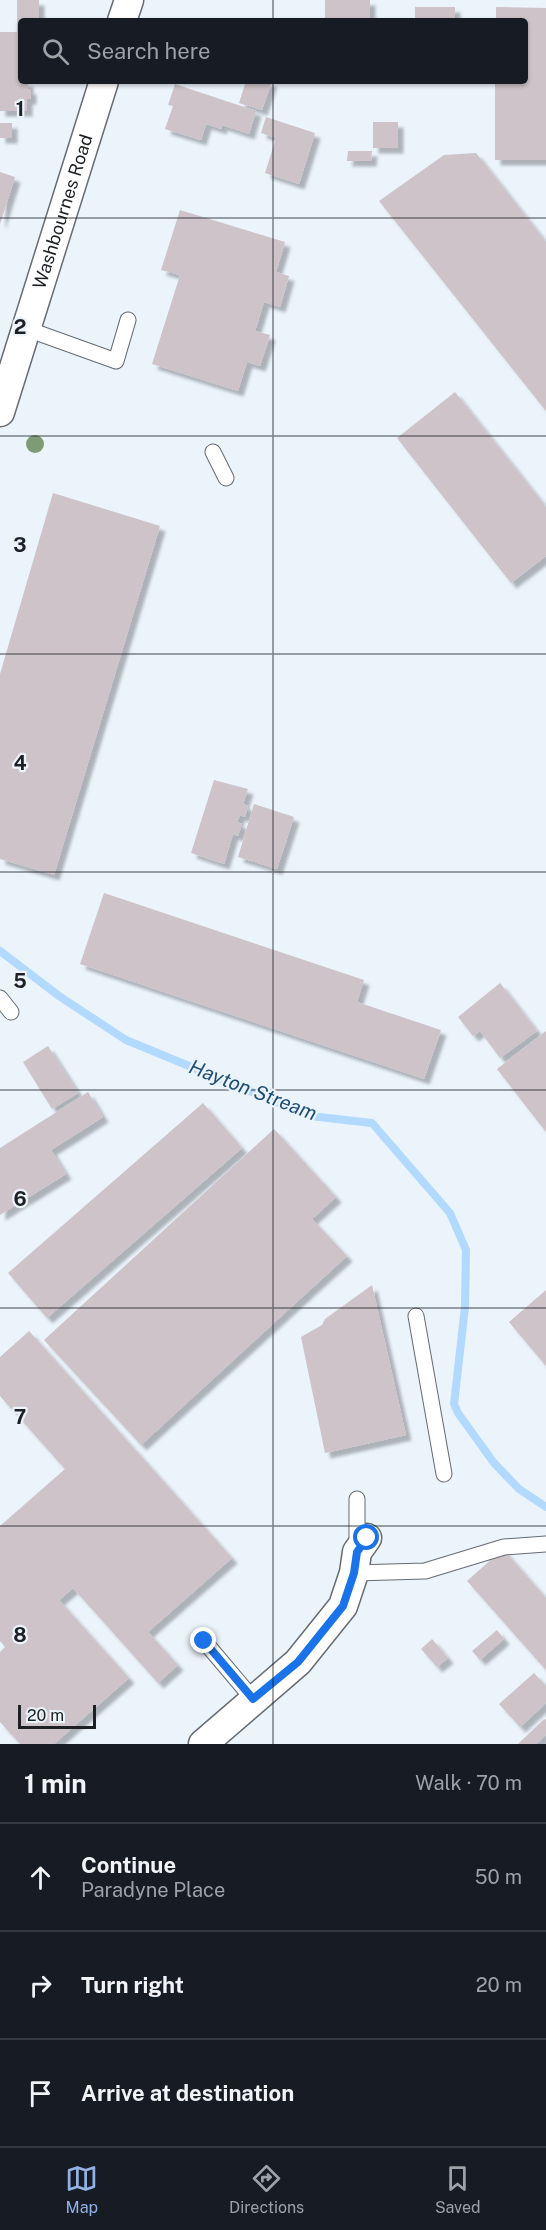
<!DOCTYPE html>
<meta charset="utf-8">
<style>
:root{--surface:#171b24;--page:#242831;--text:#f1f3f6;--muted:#9ea1a6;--line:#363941;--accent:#92b1e4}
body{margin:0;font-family:"Public Sans",sans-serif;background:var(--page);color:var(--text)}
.scale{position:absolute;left:18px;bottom:15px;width:78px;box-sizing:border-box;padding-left:6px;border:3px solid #1e2124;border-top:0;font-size:16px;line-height:21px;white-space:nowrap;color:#1e2124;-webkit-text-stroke:4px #ebf3fb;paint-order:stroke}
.stop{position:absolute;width:18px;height:18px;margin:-14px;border:4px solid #1a73e8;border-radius:50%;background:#fff}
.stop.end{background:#1a73e8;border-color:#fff;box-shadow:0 2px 6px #0008}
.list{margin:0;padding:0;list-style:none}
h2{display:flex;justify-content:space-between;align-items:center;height:78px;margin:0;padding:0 24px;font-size:26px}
h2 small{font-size:20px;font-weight:400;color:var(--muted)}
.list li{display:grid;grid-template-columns:39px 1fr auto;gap:18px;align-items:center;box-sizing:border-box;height:108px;padding:0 24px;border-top:2px solid var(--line)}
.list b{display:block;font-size:22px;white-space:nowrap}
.list p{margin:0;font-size:20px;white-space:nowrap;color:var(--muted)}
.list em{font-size:20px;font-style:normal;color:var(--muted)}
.icon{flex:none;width:33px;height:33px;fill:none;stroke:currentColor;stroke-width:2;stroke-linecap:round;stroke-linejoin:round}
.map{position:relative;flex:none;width:546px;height:1744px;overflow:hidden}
.search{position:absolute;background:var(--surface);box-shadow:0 2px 4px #0004;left:18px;right:18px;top:18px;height:66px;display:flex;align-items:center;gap:15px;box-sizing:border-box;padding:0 21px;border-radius:6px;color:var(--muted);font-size:22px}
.sheet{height:402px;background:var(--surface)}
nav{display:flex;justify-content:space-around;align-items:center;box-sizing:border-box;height:84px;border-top:2px solid var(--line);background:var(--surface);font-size:16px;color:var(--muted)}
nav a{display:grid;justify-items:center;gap:3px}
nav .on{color:var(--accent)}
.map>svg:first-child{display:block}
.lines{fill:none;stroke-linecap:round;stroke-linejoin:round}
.stream{stroke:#b2d9ff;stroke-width:8}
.building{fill:#cdc3c9;filter:url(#shadow)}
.lane-casing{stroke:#656c73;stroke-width:17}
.street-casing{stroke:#656c73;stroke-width:31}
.lane{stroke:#fff;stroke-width:15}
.street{stroke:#fff;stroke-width:28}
.tree{fill:#7e9b75}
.route{stroke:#1a73e8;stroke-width:8}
.grid{fill:none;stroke:#1e2124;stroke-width:1.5;stroke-opacity:0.55}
.labels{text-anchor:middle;stroke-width:4.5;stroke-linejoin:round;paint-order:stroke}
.street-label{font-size:18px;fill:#1e2124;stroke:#ebf3fb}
.water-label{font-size:20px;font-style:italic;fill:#1d4d75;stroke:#ebf3fb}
.grid-label{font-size:20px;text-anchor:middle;font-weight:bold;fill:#1e2124;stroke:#ebf3fb;stroke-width:4.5;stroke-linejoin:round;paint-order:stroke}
</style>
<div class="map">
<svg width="546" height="1744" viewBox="0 0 546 1744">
<defs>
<filter id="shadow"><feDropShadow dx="5.5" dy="5.5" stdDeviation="1.5" flood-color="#0004"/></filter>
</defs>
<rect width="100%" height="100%" fill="#ebf3fb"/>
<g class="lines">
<!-- stream -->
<path class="stream" d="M0,951l59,45 67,44 184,76 62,7 78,90 16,37 -1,57 -11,97 4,9 36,50 25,26 27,18"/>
</g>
<!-- building -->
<path class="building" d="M17,0h22v21h-18v60h7v8h3v10h-4v12h-27v-79h17z
M325,0h45v21h-45z
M415,7h40v14h-40z
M496,7l50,1v152h-51v-79h30v-60h-29z
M246,81h26l-10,29 -23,-7z
M175,84l81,27 -7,23 -27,-9 -1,4 -15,-5 -5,16 -36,-11 8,-23 -5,-1z
M266,117l49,16 -16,51 -34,-11 11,-35 -15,-5z
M373,122h25v26h-25z
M0,123h12v15h-12z
M348,151h24l-1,10h-24z
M476,153l70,89v169l-167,-210 65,-46z
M0,172l15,5 -15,47z
M180,210l105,32 -9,30 13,4 -9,31 -16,-5 -9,29 15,4 -10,31 -13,-4 -9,29 -86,-27 28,-89 -19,-5z
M455,392l91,115v49l-35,27 -114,-145z
M53,493l107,33 -106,349 -54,-16v-185z
M214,780l34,9 -5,15 5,2 -3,11 -5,-2 -3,7 5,2 -4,12 -5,-2 -9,30 -33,-11z
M254,804l40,13 -17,52 -39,-12z
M104,893l260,87 -7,22 84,28 -17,49 -344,-115z
M500,983l37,48 -37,27 -20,-27 -7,5 -15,-19z
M546,1031v101l-49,-63z
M48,1046l30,47 -26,16 -29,-47z
M88,1092l15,25 -52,33 15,24 -66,41v-67z
M203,1103l39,45 -195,170 -39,-45z
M274,1129l62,68 -24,22 35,37 -206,189 -97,-105z
M372,1285l34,150 -81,18 -24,-116 21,-12 3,-6z
M546,1290v76l-37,-44z
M29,1331l203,227 -84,74 30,33 -20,18 -85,-95 -14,12 70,78 -75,66h-34l-20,-22v-70l5,-5 -5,-6v-115l65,-57 -65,-73v-39z
M503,1549l43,49v72l-79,-89z
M497,1630l7,9 -24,21 -8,-9z
M432,1639l16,19 -11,9 -16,-18z
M534,1673l12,13v17l-26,24 -21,-23z
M546,1719v16l-10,9h-18l25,-24z"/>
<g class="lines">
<defs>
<path id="lane" d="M27,329l89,32 12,-41
M213,452l13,26
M0,998l11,14
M416,1316l28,158
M357,1499v50
M354,1573l71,-2 79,-24 42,-3
M204,1641l49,58"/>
<g id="street">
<path d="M122,21l7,-21"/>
<path id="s1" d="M0,412l104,-331"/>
<path d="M203,1744l95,-82 45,-56 11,-33 3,-21 10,-14"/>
</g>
</defs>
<!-- lane casing -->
<use href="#lane" class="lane-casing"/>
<!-- street casing -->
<use href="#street" class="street-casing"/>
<!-- lane -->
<use href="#lane" class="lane"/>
<!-- street -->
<use href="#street" class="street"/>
</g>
<!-- trees -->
<circle class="tree" cx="35" cy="444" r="9"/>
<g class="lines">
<!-- route -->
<path class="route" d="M204,1641l49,58 45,-37 45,-56 11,-33 3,-21 10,-14"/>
</g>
<!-- grid -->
<path class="grid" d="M273,0v21M273,81v1663M0,218h546M0,436h546M0,654h546M0,872h546M0,1090h546M0,1308h546M0,1526h546"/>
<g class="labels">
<!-- street labels -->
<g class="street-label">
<text dy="6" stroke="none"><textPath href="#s1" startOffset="210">Washbournes Road</textPath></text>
</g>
<!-- water labels -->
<g class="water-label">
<text transform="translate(253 1090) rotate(21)" y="7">Hayton Stream</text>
</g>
</g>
<g class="grid-label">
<text x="20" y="116">1</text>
<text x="20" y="334">2</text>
<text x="20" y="552">3</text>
<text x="20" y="770">4</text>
<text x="20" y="988">5</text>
<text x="20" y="1206">6</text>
<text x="20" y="1424">7</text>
<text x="20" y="1642">8</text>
</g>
</svg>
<div class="scale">20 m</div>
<div class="stop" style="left:367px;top:1538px"></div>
<div class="stop end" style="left:204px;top:1641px"></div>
<div class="search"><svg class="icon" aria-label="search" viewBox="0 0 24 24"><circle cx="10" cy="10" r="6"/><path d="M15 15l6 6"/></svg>Search here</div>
</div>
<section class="sheet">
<h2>1 min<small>Walk · 70 m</small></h2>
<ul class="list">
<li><svg class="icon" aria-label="ahead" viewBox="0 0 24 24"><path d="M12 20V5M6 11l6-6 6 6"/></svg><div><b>Continue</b><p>Paradyne Place</p></div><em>50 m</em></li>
<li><svg class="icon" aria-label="right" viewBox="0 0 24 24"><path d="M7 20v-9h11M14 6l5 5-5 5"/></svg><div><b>Turn right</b></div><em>20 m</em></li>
<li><svg class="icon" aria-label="arrive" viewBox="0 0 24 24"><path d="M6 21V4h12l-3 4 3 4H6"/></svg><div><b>Arrive at destination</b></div></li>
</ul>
</section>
<nav>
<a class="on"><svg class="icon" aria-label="map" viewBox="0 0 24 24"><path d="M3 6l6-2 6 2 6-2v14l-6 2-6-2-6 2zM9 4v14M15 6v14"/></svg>Map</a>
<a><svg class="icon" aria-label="directions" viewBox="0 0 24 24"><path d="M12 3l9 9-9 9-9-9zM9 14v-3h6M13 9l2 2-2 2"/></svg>Directions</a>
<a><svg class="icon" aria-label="saved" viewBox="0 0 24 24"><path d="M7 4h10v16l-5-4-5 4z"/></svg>Saved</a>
</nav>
